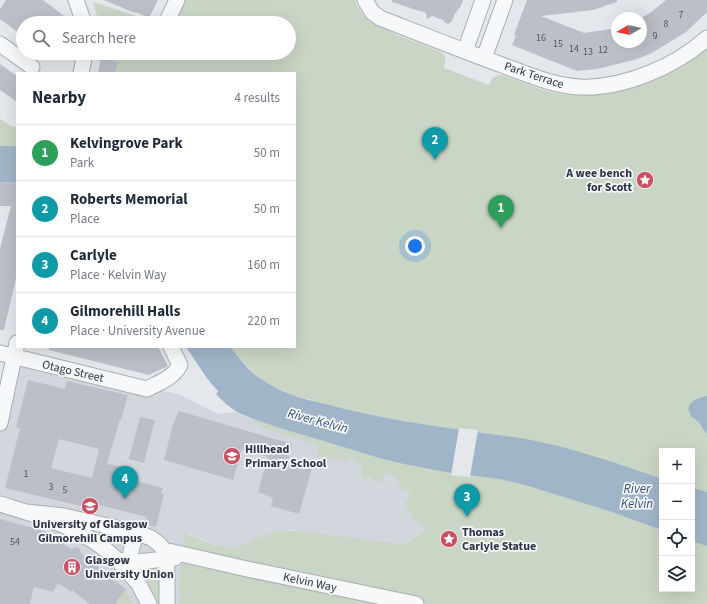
<!DOCTYPE html>
<meta charset="utf-8">
<style>
:root{--surface:#fff;--page:#f2f2f3;--text:#1f2937;--muted:#747a83;--line:#e0e1e3;--accent:#ca4f63}
body{margin:0;font-family:"Source Sans 3",sans-serif;background:var(--page);color:var(--text)}
.controls{position:absolute;right:12px;bottom:12px;display:grid;overflow:hidden;border-radius:0px;box-shadow:0 4px 16px #0002}
.controls button{width:36px;height:36px;display:grid;place-items:center;padding:0;border:0;border-bottom:1px solid var(--line);background:var(--surface);color:var(--text);font:20px sans-serif}
.compass{position:absolute;left:611px;top:12px;width:36px;height:36px;border-radius:50%;background:var(--surface);box-shadow:0 4px 16px #0002;rotate:261deg}
.you{position:absolute;left:415px;top:246px;width:14px;height:14px;margin:-10px;border:3px solid #fff;border-radius:50%;background:#1a73e8;box-shadow:0 0 0 6px #1a73e833}
.badge{display:grid;place-items:center;width:26px;height:26px;border-radius:50%;background:var(--accent);color:#fff;font-size:13px;font-weight:700}
.pin{position:absolute;translate:-50% -33px;filter:drop-shadow(0 1px 2px #0008)}
.pin::after{content:'';position:absolute;top:21px;width:14px;height:12px;background:inherit;clip-path:polygon(0 0,100% 0,50% 100%)}
.list{margin:0;padding:0;list-style:none}
h2{display:flex;justify-content:space-between;align-items:center;height:52px;margin:0;padding:0 16px;font-size:17px}
h2 small{font-size:13px;font-weight:400;color:var(--muted)}
.list li{display:grid;grid-template-columns:26px 1fr auto;gap:12px;align-items:center;box-sizing:border-box;height:56px;padding:0 16px;border-top:1px solid var(--line)}
.list b{display:block;font-size:15px;white-space:nowrap}
.list p{margin:0;font-size:13px;white-space:nowrap;color:var(--muted)}
.list em{font-size:13px;font-style:normal;color:var(--muted)}
.icon{flex:none;width:22px;height:22px;fill:none;stroke:currentColor;stroke-width:2;stroke-linecap:round;stroke-linejoin:round}
.map{position:relative;flex:none;width:707px;height:604px;overflow:hidden}
.search{position:absolute;background:var(--surface);box-shadow:0 4px 16px #0002;left:16px;top:16px;width:280px;height:44px;display:flex;align-items:center;gap:10px;box-sizing:border-box;padding:0 14px;border-radius:22px;color:var(--muted);font-size:15px}
.panel{position:absolute;background:var(--surface);box-shadow:0 4px 16px #0002;left:16px;top:72px;width:280px;height:276px;border-radius:0px}
.map>svg:first-child{display:block}
.built{fill:#d2d6dd}
.green{fill:#c9d5c5;fill-rule:evenodd}
.water{fill:#a1b5c9}
.pier{fill:#e4e7eb}
.building{fill:#bbc0c8;fill-rule:evenodd}
.lines{fill:none;stroke-linecap:round;stroke-linejoin:round}
.minor-casing{stroke:#a9aeb5;stroke-width:17}
.minor{stroke:#f6f8f9;stroke-width:15}
.labels{text-anchor:middle;stroke-width:3.5;stroke-linejoin:round;paint-order:stroke}
.number-label{font-size:10px;fill:#505864}
.street-label{font-size:12px;fill:#2c3543;stroke:#f4f6f8}
.poi-label{font-size:12px;font-weight:bold;fill:#2c3543;stroke:#f4f6f8;text-anchor:start}
.water-label{font-size:13px;font-style:italic;fill:#375476;stroke:#f4f6f8}
</style>
<div class="map">
<svg width="707" height="604" viewBox="0 0 707 604">
<rect width="100%" height="100%" fill="#e4e7eb"/>
<!-- built -->
<path class="built" d="M13,357l134,31 31,6 40,20 19,-2 17,8 18,5 11,4 55,17 66,18 26,61 -23,18 -8,2 -99,-14 -9,-1 -18,3 -34,14 -8,1 -9,-1 -38,-14v68l11,3h-195v-181z"/>
<!-- green -->
<path class="green" d="M184,0h171l3,7 6,9 33,19 42,16c8,6 7,8 5,17l45,17c3,-7 5,-10 13,-10 18,6 35,14 52,18 36,6 75,-1 107,-16 17,-8 31,-20 46,-30v557h-528c0,-2 1,-4 1,-6 1,-3 -1,-7 -1,-10 -1,-3 1,-6 1,-10 0,-6 -1,-10 4,-15v-30c13,5 35,15 47,15 12,-1 22,-8 33,-12 11,-5 24,-6 36,-5l99,13c10,0 17,-8 25,-14 0,-11 -9,-7 -13,-13 0,0 0,-2 0,-3 -2,-5 -5,-5 -6,-11l5,-6 -1,-6h-4l-4,-2 -2,-7 -3,-1 -1,-5c-5,0 -6,-1 -8,-5 -3,3 -4,8 -7,11 -4,0 -6,-1 -9,-5l-6,2 -3,-2v-14h-5l-6,-7 -3,3 -5,2 -8,-3 -10,2 -8,-7 1,-9 -7,-2 -1,1h-4l-7,-7c-7,3 -13,-2 -19,-3 -5,-3 -7,-3 -13,-4 -4,-1 -14,-7 -16,-11 62,21 126,41 191,53l6,-42 -73,-13 -39,-9 -54,-15 -12,-6 -12,-9 -13,-13 -15,-17h65v-274h-196l3,-20h187v-30h-113zM662,451h30v138h-30z
M93,2l62,20 3,1h-59z
M0,119l13,8 4,-1v20h-17z
M164,566l-2,38h-3l-5,-8 -9,-28z
M126,589l6,15h-17z"/>
<!-- water -->
<path class="water" d="M0,146h17v37l-17,-1z
M186,347h44c10,12 20,26 34,34 19,13 40,18 62,23 40,11 81,18 122,24 26,4 52,7 78,11 45,8 93,25 136,40v51l-56,-20 -81,-25 -25,-6 -49,-6 -47,-9 -21,-5 -100,-30 -32,-11 -14,-6 -11,-8 -10,-10 2,-2v-1c-13,-13 -21,-29 -32,-44z
M707,396v38c-3,-3 -5,-7 -7,-10 -2,-3 -5,-5 -8,-7 -10,-13 4,-19 15,-21z
M692,488l15,4v54l-15,-5z"/>
<!-- pier -->
<path class="pier" d="M459,428l19,2 -8,47 -19,-2z"/>
<!-- building -->
<path class="building" d="M6,0h37l21,16 -5,7h-36v11l-3,-2 -1,1 -19,-14v-10z
M104,0h54l-9,18 -13,-6 -1,1z
M392,0h71l-3,8 -2,1 -2,4h-1l-3,8 -4,3 -4,-2 -1,-2 -11,-4 -5,3 -1,-6 -34,-11z
M527,0h90v2l-24,8 -52,6 43,17 33,-5v14h24v-24l9,-5 16,-13h41v12l-21,20 -34,21 -18,7 -37,9 -20,2 -65,-26 4,-9 -2,-1z
M101,58l17,4 -3,11h-17z
M0,64l17,12v26l-17,-12z
M0,182l17,1v91l-13,56h-4v-81l11,-43h-11z
M49,347h109l10,19 -19,9 -100,-25z
M28,380l37,9 2,-8 61,14 -7,25 -1,-1 -13,45 15,3 -3,10 44,11 -2,5 3,1 -8,33 -11,-3 2,-7 -48,-12 -2,6 -12,-3v-1l-80,-19 15,-60 -4,-1zM59,439l40,10 -7,29 -41,-10z
M179,411l113,33 -4,18 24,6 -13,46 -28,-8 2,-8 -15,-6 10,-35 -26,-8 -9,31 -69,-20 9,-36z
M140,417l15,3 -11,43 -15,-4z
M0,519l44,12 27,18 5,-2 3,1 2,5 8,6h8l2,4 -1,6 28,20 -11,15h-25l-18,-14 -1,2 -13,-9 -5,9 -19,-5 -4,17h-30z"/>
<g class="lines">
<defs>
<path id="minor" d="M76,0l8,23
M365,0l7,12 8,6c41,16 81,32 122,47 25,9 51,21 78,22 43,2 96,-21 127,-49
M166,23l11,-23
M0,44l32,23
M465,51l18,-51
M484,58l21,-58
M81,73l4,-20
M0,353l147,36c13,-7 26,-11 33,-24l-9,-18
M0,423l17,-80
M0,504c39,12 82,23 113,52 8,7 16,16 23,25
M26,512l38,4 74,17 13,5 8,6 5,6 2,4 1,20v30
M138,533c-17,28 -1,46 11,71
M164,550l83,19 169,35
M117,560l20,2 38,-4"/>
</defs>
<!-- minor casing -->
<use href="#minor" class="minor-casing"/>
<!-- minor -->
<use href="#minor" class="minor"/>
</g>
<!-- icons -->
<defs>
<symbol id="sight-disc" viewBox="-11 -11 22 22"><circle r="9.5" fill="#ca4f63" stroke="#f4f6f8"/><path d="M0-6L1.8-2.2L6-1.7L2.9 1.2L3.7 5.4L0 3.3L-3.7 5.4L-2.9 1.2L-6-1.7L-1.8-2.2Z" fill="#fff"/></symbol>
<symbol id="school-disc" viewBox="-11 -11 22 22"><circle r="9.5" fill="#ca4f63" stroke="#f4f6f8"/><path d="M0-5L7-2L0 1L-7-2ZM-4 1L0 2.5L4 1V4Q0 6-4 4Z" fill="#fff"/></symbol>
<symbol id="university-disc" viewBox="-11 -11 22 22"><circle r="9.5" fill="#ca4f63" stroke="#f4f6f8"/><path d="M0-5L7-2L0 1L-7-2ZM-4 1L0 2.5L4 1V4Q0 6-4 4Z" fill="#fff"/></symbol>
<symbol id="building-disc" viewBox="-11 -11 22 22"><circle r="9.5" fill="#ca4f63" stroke="#f4f6f8"/><path d="M-4-6H4V6H1V3H-1V6H-4ZM-2.5-4.3h1.7v1.8h-1.7ZM.8-4.3h1.7v1.8H.8ZM-2.5-1h1.7V.8h-1.7ZM.8-1h1.7V.8H.8Z" fill="#fff"/></symbol>
</defs>
<g fill-rule="evenodd">
<use href="#sight-disc" x="635" y="170" width="20" height="20"/>
<use href="#school-disc" x="222" y="446" width="20" height="20"/>
<use href="#university-disc" x="80" y="496" width="20" height="20"/>
<use href="#sight-disc" x="439" y="529" width="20" height="20"/>
<use href="#building-disc" x="62" y="557" width="20" height="20"/>
</g>
<g class="labels">
<!-- number labels -->
<g class="number-label">
<text x="681" y="18">7</text>
<text x="666" y="27">8</text>
<text x="655" y="39">9</text>
<text x="541" y="41">16</text>
<text x="558" y="47">15</text>
<text x="574" y="52">14</text>
<text x="603" y="53">12</text>
<text x="588" y="55">13</text>
<text x="26" y="477">1</text>
<text x="51" y="490">3</text>
<text x="65" y="493">5</text>
<text x="15" y="545">54</text>
</g>
<!-- street labels -->
<g class="street-label">
<text transform="translate(534 75) rotate(18)" y="4">Park Terrace</text>
<text transform="translate(73 371) rotate(13)" y="4">Otago Street</text>
<text transform="translate(310 582) rotate(12)" y="4">Kelvin Way</text>
</g>
<!-- poi labels -->
<g class="poi-label">
<text x="632" y="177" text-anchor="end">A wee bench<tspan x="632" dy="14">for Scott</tspan></text>
<text x="245" y="453">Hillhead<tspan x="245" dy="14">Primary School</tspan></text>
<text x="90" y="528" text-anchor="middle">University of Glasgow<tspan x="90" dy="14">Gilmorehill Campus</tspan></text>
<text x="462" y="536">Thomas<tspan x="462" dy="14">Carlyle Statue</tspan></text>
<text x="85" y="564">Glasgow<tspan x="85" dy="14">University Union</tspan></text>
</g>
<!-- water labels -->
<g class="water-label">
<text transform="translate(318 420) rotate(15)" y="5">River Kelvin</text>
<text x="637" y="493">River<tspan x="637" dy="15">Kelvin</tspan></text>
</g>
</g>
</svg>
<div class="controls">
<button>+</button>
<button>−</button>
<button><svg class="icon" aria-label="locate" viewBox="0 0 24 24"><circle cx="12" cy="12" r="6"/><path d="M12 2v4M12 18v4M2 12h4M18 12h4"/></svg></button>
<button><svg class="icon" aria-label="layers" viewBox="0 0 24 24"><path d="M12 4l9 5-9 5-9-5zM3 14l9 5 9-5"/></svg></button>
</div>
<svg class="compass" viewBox="-18 -18 36 36"><path d="M0-13l5 13h-10z" fill="#e53935"/><path d="M0 13l5-13h-10z" fill="#747a83"/></svg>
<div class="you"></div>
<div class="pin badge" style="left:501px;top:228px;background:#2e9e5b">1</div>
<div class="pin badge" style="left:435px;top:160px;background:#0f9aa8">2</div>
<div class="pin badge" style="left:467px;top:517px;background:#0f9aa8">3</div>
<div class="pin badge" style="left:125px;top:499px;background:#0f9aa8">4</div>
<div class="search"><svg class="icon" aria-label="search" viewBox="0 0 24 24"><circle cx="10" cy="10" r="6"/><path d="M15 15l6 6"/></svg>Search here</div>
<section class="panel">
<h2>Nearby<small>4 results</small></h2>
<ul class="list">
<li><span class="badge" style="background:#2e9e5b">1</span><div><b>Kelvingrove Park</b><p>Park</p></div><em>50 m</em></li>
<li><span class="badge" style="background:#0f9aa8">2</span><div><b>Roberts Memorial</b><p>Place</p></div><em>50 m</em></li>
<li><span class="badge" style="background:#0f9aa8">3</span><div><b>Carlyle</b><p>Place · Kelvin Way</p></div><em>160 m</em></li>
<li><span class="badge" style="background:#0f9aa8">4</span><div><b>Gilmorehill Halls</b><p>Place · University Avenue</p></div><em>220 m</em></li>
</ul>
</section>
</div>
